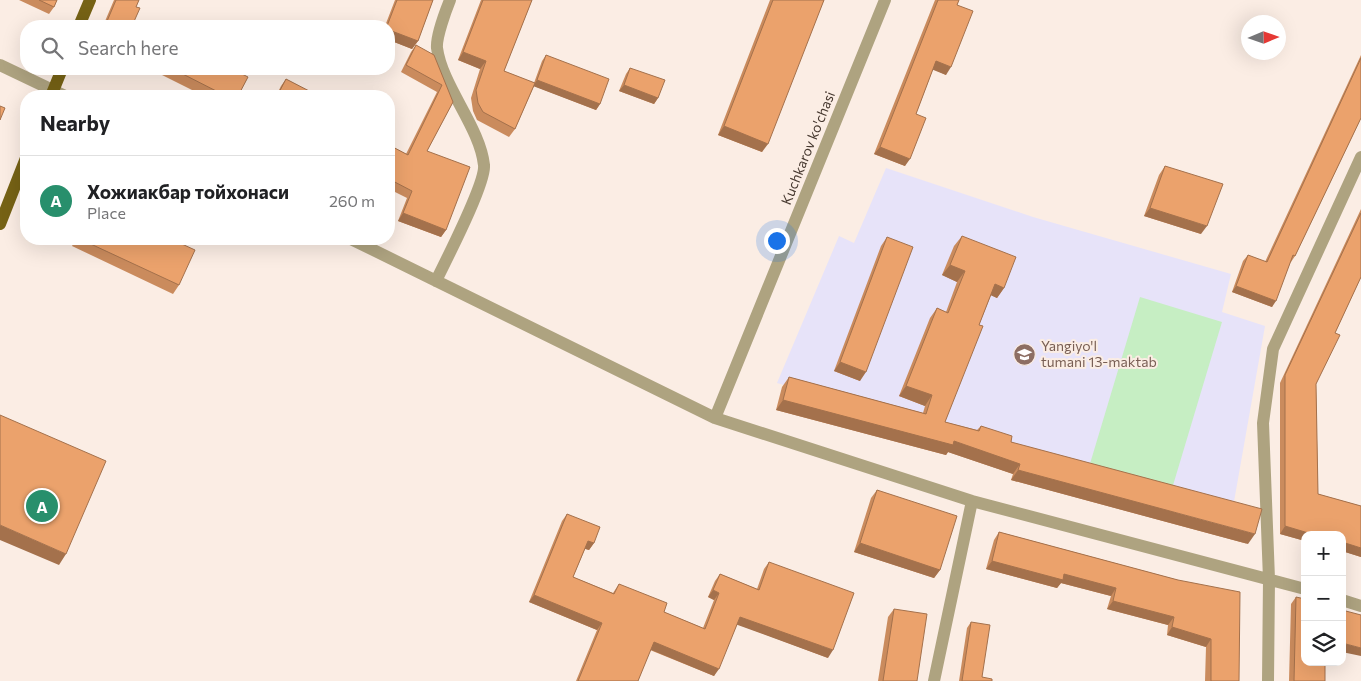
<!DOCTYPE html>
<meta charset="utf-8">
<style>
:root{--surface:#fff;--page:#f6f6f6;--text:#202124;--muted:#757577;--line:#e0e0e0;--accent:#288f6c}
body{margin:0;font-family:Commissioner,sans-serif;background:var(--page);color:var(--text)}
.controls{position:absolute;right:15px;bottom:15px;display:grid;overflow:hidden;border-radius:10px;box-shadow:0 5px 20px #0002}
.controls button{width:45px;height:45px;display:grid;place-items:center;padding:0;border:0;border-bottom:1px solid var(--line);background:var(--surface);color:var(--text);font:25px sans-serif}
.compass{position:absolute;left:1241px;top:15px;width:45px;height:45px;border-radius:50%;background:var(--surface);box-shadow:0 5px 20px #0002;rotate:88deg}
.you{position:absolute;left:776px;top:240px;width:18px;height:18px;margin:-12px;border:4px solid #fff;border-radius:50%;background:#1a73e8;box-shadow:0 0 0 8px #1a73e833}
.badge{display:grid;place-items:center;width:32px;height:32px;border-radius:50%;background:var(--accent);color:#fff;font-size:16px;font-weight:700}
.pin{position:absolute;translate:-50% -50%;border:2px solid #fff;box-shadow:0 1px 5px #0006}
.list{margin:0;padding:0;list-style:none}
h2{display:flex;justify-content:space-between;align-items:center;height:65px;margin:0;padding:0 20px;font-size:21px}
h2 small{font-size:16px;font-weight:400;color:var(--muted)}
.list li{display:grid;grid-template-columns:32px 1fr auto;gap:15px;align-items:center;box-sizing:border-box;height:90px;padding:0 20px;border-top:1px solid var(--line)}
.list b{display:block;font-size:19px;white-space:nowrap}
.list p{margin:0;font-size:16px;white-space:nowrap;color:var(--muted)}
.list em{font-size:16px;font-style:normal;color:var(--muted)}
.icon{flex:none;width:28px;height:28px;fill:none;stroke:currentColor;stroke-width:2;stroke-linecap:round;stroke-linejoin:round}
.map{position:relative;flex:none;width:1361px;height:681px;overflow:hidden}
.search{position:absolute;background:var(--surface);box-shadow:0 5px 20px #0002;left:20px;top:20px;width:375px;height:55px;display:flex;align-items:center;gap:12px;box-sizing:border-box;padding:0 18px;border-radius:20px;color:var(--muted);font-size:19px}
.panel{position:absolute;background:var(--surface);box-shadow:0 5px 20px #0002;left:20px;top:90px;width:375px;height:155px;border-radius:20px}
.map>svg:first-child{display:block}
.education{fill:#e7e3f9}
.green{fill:#c6eec3}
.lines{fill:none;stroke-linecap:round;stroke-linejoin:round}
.minor{stroke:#aea380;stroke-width:12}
.major{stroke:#766215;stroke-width:12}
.wall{fill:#ca8b5d}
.shaded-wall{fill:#a4714c}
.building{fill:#eba26c;stroke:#a4714c}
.labels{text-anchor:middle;stroke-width:4;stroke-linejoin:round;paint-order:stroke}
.street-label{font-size:14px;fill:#473930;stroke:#fbede4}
.education-label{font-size:14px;fill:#785e54;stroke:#fbede4;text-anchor:start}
</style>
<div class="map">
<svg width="1361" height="681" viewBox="0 0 1361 681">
<rect width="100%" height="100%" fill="#fbede4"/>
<!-- education -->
<path class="education" d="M886,168l147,49 198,57 -9,38 43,14 -33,187 -221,-60 -234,-70 62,-147 15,7z"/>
<!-- green -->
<path class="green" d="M1140,297l82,25 -51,170 -82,-25z"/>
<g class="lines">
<!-- minor -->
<path class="minor" d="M0,65l65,31
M351,239l364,179 257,83 333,88
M436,281c10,-21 50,-98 48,-116 -4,-38 -42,-79 -47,-117 -1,-11 9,-38 13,-48
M715,418l170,-418
M1342,600l19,6
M934,681l38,-180
M1268,681l1,-102 -6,-156 10,-74 88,-192"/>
<!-- major -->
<path class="major" d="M79,26l11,-26
M51,96l11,-27
M0,224l26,-66"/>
</g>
<!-- wall -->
<path class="wall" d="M19,0h38l-3,7 -5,7z
M114,0h25l-3,7 -4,19h-29z
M395,0h38l-15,41 -6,8 -23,-9v-14h-4z
M481,0h51l-28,71 30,12 8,-22 4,-6 54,49 -4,6 -62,-24 -19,43 -6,8 -32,-17 -4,-9 -2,-13 9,-29 -22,-9z
M770,0h54l-62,152 -44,-17z
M935,0h24l-2,5 -11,70 -13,-6 -17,45 -11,52 -31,-12z
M416,45l37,57 -26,49 19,79 -5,7 -43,-16 9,-23 -18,-9v-44l17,9 31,-62 -36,-20 10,-20z
M1361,55v63l-66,138 -4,6v-1l-19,46 -40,-15 11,-31 5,-6 17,7z
M630,68l28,30 -4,6 -35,-13 7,-17z
M160,69h72l6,27h-34l-46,-23z
M286,79l28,17h-38l5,-10z
M1165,166l36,68 -57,-18 15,-41z
M1361,209v68l-26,56 -19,51 2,110 43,12v51l-19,-6v-16h-37v6l-25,-7v-151z
M962,236l42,52 -7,10 -6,-3 -12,30 -34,97 32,8 4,-4 30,16 237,102 -237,-64 2,-6 -65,-22 -2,3 -170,-45 6,-23 7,-10 134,36 2,-7 -26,-10 31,-78 7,-10 9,4 11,-30 -15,-7 12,-29z
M887,237l-27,144 -26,-10 47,-125z
M76,239h95l8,46 -6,9 -101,-48z
M877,490l63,80 -6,8 -80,-26 17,-54z
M567,514l27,29 -5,7 -4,-1 -12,28 40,16 6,-9 45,28 39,16 11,-28 -6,-3 7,-16 5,-7 37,15 7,-20 5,-7 59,96 -91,-34 -23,52 -64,-26 -12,31h-62l21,-51 -68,-28 33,-81z
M999,532l179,48 61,101h-34l1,-34 -39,-12 1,-10 -61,-16 4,-13 -50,-13 -4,5 -71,-19 8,-29z
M1296,597l29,84h-36l2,-77z
M894,609l23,72h-39l10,-64z
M971,622l11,55 10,4h-33l8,-53z"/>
<!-- shaded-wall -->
<path class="shaded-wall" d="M389,30l29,11 -6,8 -23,-9z
M463,52l23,9 -6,8 -22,-9z
M936,61l15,6 -5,8 -15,-6z
M537,80l63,24 -4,6 -63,-24z
M624,85l34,13 -4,6 -35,-13z
M724,126l44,18 -6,8 -44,-17z
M880,147l30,12 -5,7 -31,-12z
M1150,208l57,18 -6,8 -57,-18z
M403,213l43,17 -5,7 -43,-16z
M950,265l15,6 -8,11 -15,-7z
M995,284l9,4 -7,10 -9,-4z
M1236,286l40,15 -4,6 -40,-15z
M840,362l26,10 -6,9 -26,-10z
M906,386l26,9 -7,11 -26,-10z
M783,400l171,41 66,23 -7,10 -65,-22 -2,3 -170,-45z
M1018,470l237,64 -7,10 -237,-64z
M0,525l66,29 -7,11 -59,-25z
M1285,526l30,9h-10v6l-25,-7z
M588,541l6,2 -5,7 -6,-2z
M1342,542l19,6v9l-19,-6z
M860,543l80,27 -6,8 -80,-26z
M992,561l72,13 52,14 -5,8 -50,-13 -4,5 -71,-19z
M713,590l6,3 -5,7 -6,-3z
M534,595l68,28 -5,7 -68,-28z
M1113,601l61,16 -6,8 -61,-16z
M740,617l93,33 -5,8 -93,-34z
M1172,627l39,12 -5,8 -39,-12z
M654,642l65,27 -5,7 -65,-27z
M1342,643l19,5v8l-19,-4z"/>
<!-- building -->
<path class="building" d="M39,0h18l-3,7z
M116,0h23l-3,7 4,1 -8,18h-27z
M397,0h36l-15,41 -29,-11v-4h-2z
M483,0h49l-28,71 31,12 -20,46 -32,-17 -5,-9 -2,-13 10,-29 -23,-9z
M773,0h51l-56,144 -44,-18z
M938,0h21l-2,5 16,6 -22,56 -15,-6 -20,53 10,4 -16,41 -30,-12z
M416,45l18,10 19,47 -26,49 43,16 -24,63 -43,-17 9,-22 -23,-12v-34l19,10 34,-70 -36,-20z
M546,55l63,24 -9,25 -63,-24z
M1361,58v60l-66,138 -2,-1 -17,46 -40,-15 12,-31 19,7z
M630,68l35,12 -7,18 -34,-13z
M173,69h59l16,8 -10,19h-12z
M286,79l29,15 -1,2h-37z
M0,106l5,2 -5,12z
M1165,166l58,18 -16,42 -57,-18z
M1361,213v64l-26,56 5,2 -24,49 2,110 43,12v42l-19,-6v-7h-27l-30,-9v-151z
M962,236l54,21 -12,31 -9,-4 -16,41 4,1 -38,96 34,9 2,-5 31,10 -1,6 251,67 -7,25 -237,-64 2,-6 -66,-23 -1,4 -170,-45 6,-23 137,37 6,-19 -26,-9 31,-78 11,5 17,-42 -15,-6z
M887,237l26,10 -47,125 -26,-10z
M80,239h91l24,11 -16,35z
M0,415l106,46 -40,93 -66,-29z
M877,490l80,26 -17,54 -80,-27z
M567,514l33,13 -6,16 -6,-2 -15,36 41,17 5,-10 48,19 -3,9 41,17 14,-36 -6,-3 7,-16 39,16 10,-28 85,31 -21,57 -93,-33 -21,52 -65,-27 -16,39h-60l24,-58 -68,-28z
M999,532l179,48 62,12 -1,89h-28v-42l-39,-12 2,-10 -61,-16 3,-13 -52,-14 -1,6 -71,-19z
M1296,597l9,2v63h20v19h-31z
M894,609l33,5 -10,67h-34z
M1342,610l19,5v33l-19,-5z
M971,622l19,3 -8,52 10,2v2h-30z"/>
<!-- icons -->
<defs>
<symbol id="school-disc" viewBox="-11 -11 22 22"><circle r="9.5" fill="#8d6e63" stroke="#fbede4"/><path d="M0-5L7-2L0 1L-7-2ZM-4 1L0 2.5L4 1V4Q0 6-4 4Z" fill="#fff"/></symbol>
</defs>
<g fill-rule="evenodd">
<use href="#school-disc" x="1012" y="342" width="25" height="25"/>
</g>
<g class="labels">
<!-- street labels -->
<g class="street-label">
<text transform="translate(808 148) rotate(-68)" y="5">Kuchkarov ko'chasi</text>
</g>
<!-- education labels -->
<g class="education-label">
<text x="1041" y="351">Yangiyo'l<tspan x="1041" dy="16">tumani 13-maktab</tspan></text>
</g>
</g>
</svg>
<div class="controls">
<button>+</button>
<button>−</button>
<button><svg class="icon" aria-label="layers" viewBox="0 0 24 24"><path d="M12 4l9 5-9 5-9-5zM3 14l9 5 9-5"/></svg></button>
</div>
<svg class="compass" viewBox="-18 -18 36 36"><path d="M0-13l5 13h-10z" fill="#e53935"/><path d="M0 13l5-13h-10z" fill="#757577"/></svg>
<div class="you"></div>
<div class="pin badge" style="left:42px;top:506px">A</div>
<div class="search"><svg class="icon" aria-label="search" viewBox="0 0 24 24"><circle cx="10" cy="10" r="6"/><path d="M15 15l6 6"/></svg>Search here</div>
<section class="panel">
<h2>Nearby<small></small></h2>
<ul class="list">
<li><span class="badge">A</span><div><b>Хожиакбар тойхонаси</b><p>Place</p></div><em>260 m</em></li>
</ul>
</section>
</div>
